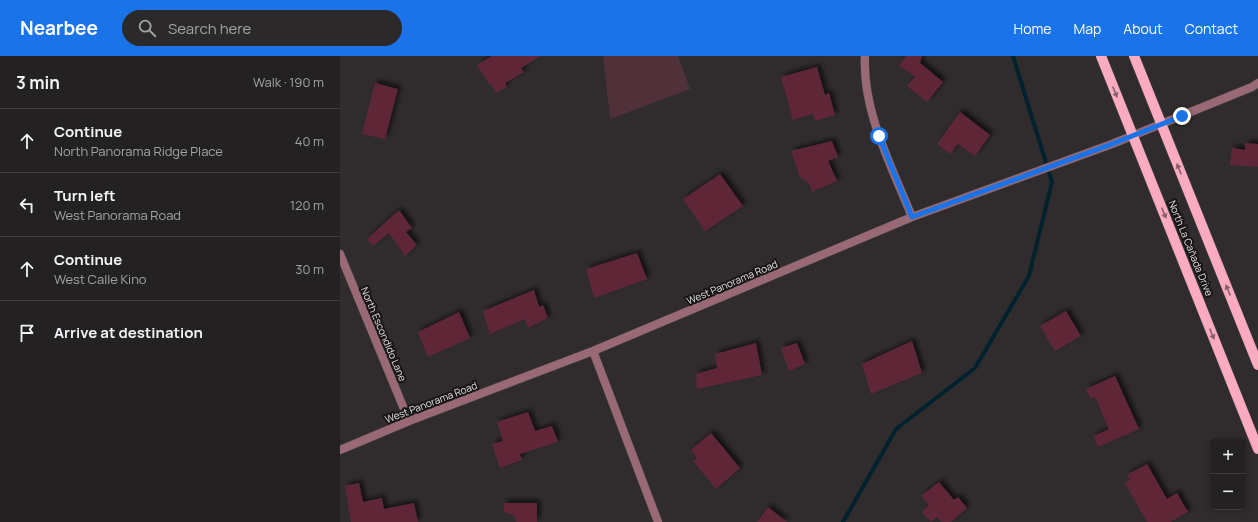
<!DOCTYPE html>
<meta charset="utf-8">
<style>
:root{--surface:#242122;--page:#2c292a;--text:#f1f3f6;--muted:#a3a3a5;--line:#413e40;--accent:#1a73e8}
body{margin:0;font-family:Manrope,sans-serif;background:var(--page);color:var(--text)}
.controls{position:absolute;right:12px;bottom:12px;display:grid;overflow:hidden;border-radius:6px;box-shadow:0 2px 10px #0003}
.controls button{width:36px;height:36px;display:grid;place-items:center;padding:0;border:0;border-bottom:1px solid var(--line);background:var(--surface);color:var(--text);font:20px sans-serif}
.stop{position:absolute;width:12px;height:12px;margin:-9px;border:3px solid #1a73e8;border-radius:50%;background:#fff}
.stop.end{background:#1a73e8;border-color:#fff;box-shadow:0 1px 4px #0008}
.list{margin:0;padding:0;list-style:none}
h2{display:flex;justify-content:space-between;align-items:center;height:52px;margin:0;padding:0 16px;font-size:17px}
h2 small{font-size:13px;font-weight:400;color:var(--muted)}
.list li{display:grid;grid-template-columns:26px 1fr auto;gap:12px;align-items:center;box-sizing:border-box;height:64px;padding:0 16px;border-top:1px solid var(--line)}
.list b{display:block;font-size:15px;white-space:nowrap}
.list p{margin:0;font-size:13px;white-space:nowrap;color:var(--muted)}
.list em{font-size:13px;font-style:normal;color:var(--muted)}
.icon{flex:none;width:22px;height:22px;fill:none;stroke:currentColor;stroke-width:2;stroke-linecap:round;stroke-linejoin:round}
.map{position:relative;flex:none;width:918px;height:466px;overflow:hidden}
header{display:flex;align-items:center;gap:24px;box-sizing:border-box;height:56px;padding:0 20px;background:var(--accent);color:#fff}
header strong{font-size:19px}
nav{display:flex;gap:22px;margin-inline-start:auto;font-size:14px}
.search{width:280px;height:36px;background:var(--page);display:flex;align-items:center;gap:10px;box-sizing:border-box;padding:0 14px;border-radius:22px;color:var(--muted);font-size:15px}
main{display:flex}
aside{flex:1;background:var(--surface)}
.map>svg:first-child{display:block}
.green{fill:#513139}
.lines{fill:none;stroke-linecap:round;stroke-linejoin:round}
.stream{stroke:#00222f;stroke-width:4}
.building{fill:#5e2838;filter:url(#shadow)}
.street-casing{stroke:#4d494a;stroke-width:9}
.primary-casing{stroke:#4d494a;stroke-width:11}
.street{stroke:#996975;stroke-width:8}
.primary{stroke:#faabbf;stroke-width:10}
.oneway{fill:#88606a}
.route{stroke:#1a73e8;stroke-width:5}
.labels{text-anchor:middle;stroke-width:4;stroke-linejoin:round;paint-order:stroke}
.street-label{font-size:10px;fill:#e4e1e2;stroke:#171515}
</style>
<header>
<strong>Nearbee</strong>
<div class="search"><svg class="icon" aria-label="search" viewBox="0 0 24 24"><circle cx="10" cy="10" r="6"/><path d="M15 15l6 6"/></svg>Search here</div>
<nav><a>Home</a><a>Map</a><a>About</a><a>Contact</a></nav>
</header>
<main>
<aside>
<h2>3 min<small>Walk · 190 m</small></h2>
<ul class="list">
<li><svg class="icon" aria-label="ahead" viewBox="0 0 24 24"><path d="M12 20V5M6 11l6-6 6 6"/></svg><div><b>Continue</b><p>North Panorama Ridge Place</p></div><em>40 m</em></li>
<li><svg class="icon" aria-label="left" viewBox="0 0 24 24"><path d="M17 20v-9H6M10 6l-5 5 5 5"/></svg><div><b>Turn left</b><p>West Panorama Road</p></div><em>120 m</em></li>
<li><svg class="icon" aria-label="ahead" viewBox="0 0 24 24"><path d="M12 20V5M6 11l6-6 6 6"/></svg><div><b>Continue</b><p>West Calle Kino</p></div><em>30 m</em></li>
<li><svg class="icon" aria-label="arrive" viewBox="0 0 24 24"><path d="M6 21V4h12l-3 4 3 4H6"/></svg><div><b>Arrive at destination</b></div></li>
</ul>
</aside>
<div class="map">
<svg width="918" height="466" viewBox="0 0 918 466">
<defs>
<filter id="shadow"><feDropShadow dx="3.5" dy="-3.5" stdDeviation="2" flood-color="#0009"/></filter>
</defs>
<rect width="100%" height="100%" fill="#302c2d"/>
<!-- green -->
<path class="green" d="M263,0h75l12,33 -80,30z"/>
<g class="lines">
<!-- stream -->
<path class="stream" d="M503,466l53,-93 79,-61 54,-92 23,-94 -39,-126"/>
</g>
<!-- building -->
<path class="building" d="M152,0h49l-20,12 3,4 -19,11 2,4 -11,6 -6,-10 -1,1 -12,-19z
M566,0h16l-2,7 23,19 -16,20 -20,-16 8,-9 -16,-12z
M477,11l8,28 4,-2 6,22 -20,6 -2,-7 -20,6 -12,-43z
M35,27l23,6 -13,50 -23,-5z
M620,56l30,23 -15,21 -17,-12 -8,10 -13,-10z
M492,85l6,16 -10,4 9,20 -25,11 -2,-8 -10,-7 -9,-26z
M905,87l13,1v23l-28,-2 2,-17 13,2z
M380,118l23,32 -38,25 -22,-32z
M59,154l13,18 -6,4 11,13 -12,11 -16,-23 -16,13 -6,-7z
M297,197l10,26 -53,19 -8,-29z
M194,234l5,17 4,-2 5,13 -20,10 -3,-9 -35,15 -7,-23z
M726,255l15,25 -26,15 -15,-25z
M119,256l11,26 -42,19 -10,-25z
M572,285l10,32 -51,21 -9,-30z
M416,287l6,32 -65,14 -1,-15 21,-6 -2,-14z
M457,287l8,21 -16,7 -8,-23z
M775,320l24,53 -41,18 -4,-11 15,-7 -14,-32 -4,2 -5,-10z
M188,356l7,19 17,-5 6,16 -38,12 2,6 -22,8 -8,-24 11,-3 -6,-19z
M371,377l29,35 -24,21 -23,-28 4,-3 -6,-8z
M807,408l20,35 10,-6 11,19 -18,10h-23l-22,-39 5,-3 -3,-5z
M599,426l15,18 4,-3 9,11 -16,14h-10l-4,-5 -6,5 -9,-10 7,-7 -8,-9z
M19,427l4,19 19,-4 2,11 30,-6 4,19h-67l-6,-36z
M164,447h33v19h-21l-2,-7 -10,-3z
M428,451l19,15h-30z"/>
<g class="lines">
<defs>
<path id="street" d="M525,0c-3,55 27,111 47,161
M0,198l69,167
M253,295l65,171
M0,394l69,-29 184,-70 319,-134 200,-73 140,-57 6,-4"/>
<path id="primary" d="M761,0l157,393
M794,0l124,309"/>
</defs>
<!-- street casing -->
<use href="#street" class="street-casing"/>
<!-- primary casing -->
<use href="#primary" class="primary-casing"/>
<!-- street -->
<use href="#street" class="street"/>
<!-- primary -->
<use href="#primary" class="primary"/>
</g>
<!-- one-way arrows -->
<defs><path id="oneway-solid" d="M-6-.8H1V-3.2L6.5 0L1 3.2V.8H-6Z"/></defs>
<g class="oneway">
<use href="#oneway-solid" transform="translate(775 36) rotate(68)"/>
<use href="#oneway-solid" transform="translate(839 113) rotate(-112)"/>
<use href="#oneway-solid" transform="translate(824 157) rotate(68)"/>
<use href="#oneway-solid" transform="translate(888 234) rotate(-112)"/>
<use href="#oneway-solid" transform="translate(872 278) rotate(68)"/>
</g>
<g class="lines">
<!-- route -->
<path class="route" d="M539,80l33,81 200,-73 70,-28"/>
</g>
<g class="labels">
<!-- street labels -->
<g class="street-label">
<text transform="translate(851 192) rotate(68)" y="4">North La Cañada Drive</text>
<text transform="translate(392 226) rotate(-23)" y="4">West Panorama Road</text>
<text transform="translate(44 278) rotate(67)" y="4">North Escondido Lane</text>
<text transform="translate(91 346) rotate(-21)" y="4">West Panorama Road</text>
</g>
</g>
</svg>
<div class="controls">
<button>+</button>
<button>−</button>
</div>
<div class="stop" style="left:539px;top:80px"></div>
<div class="stop end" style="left:842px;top:60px"></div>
</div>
</main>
